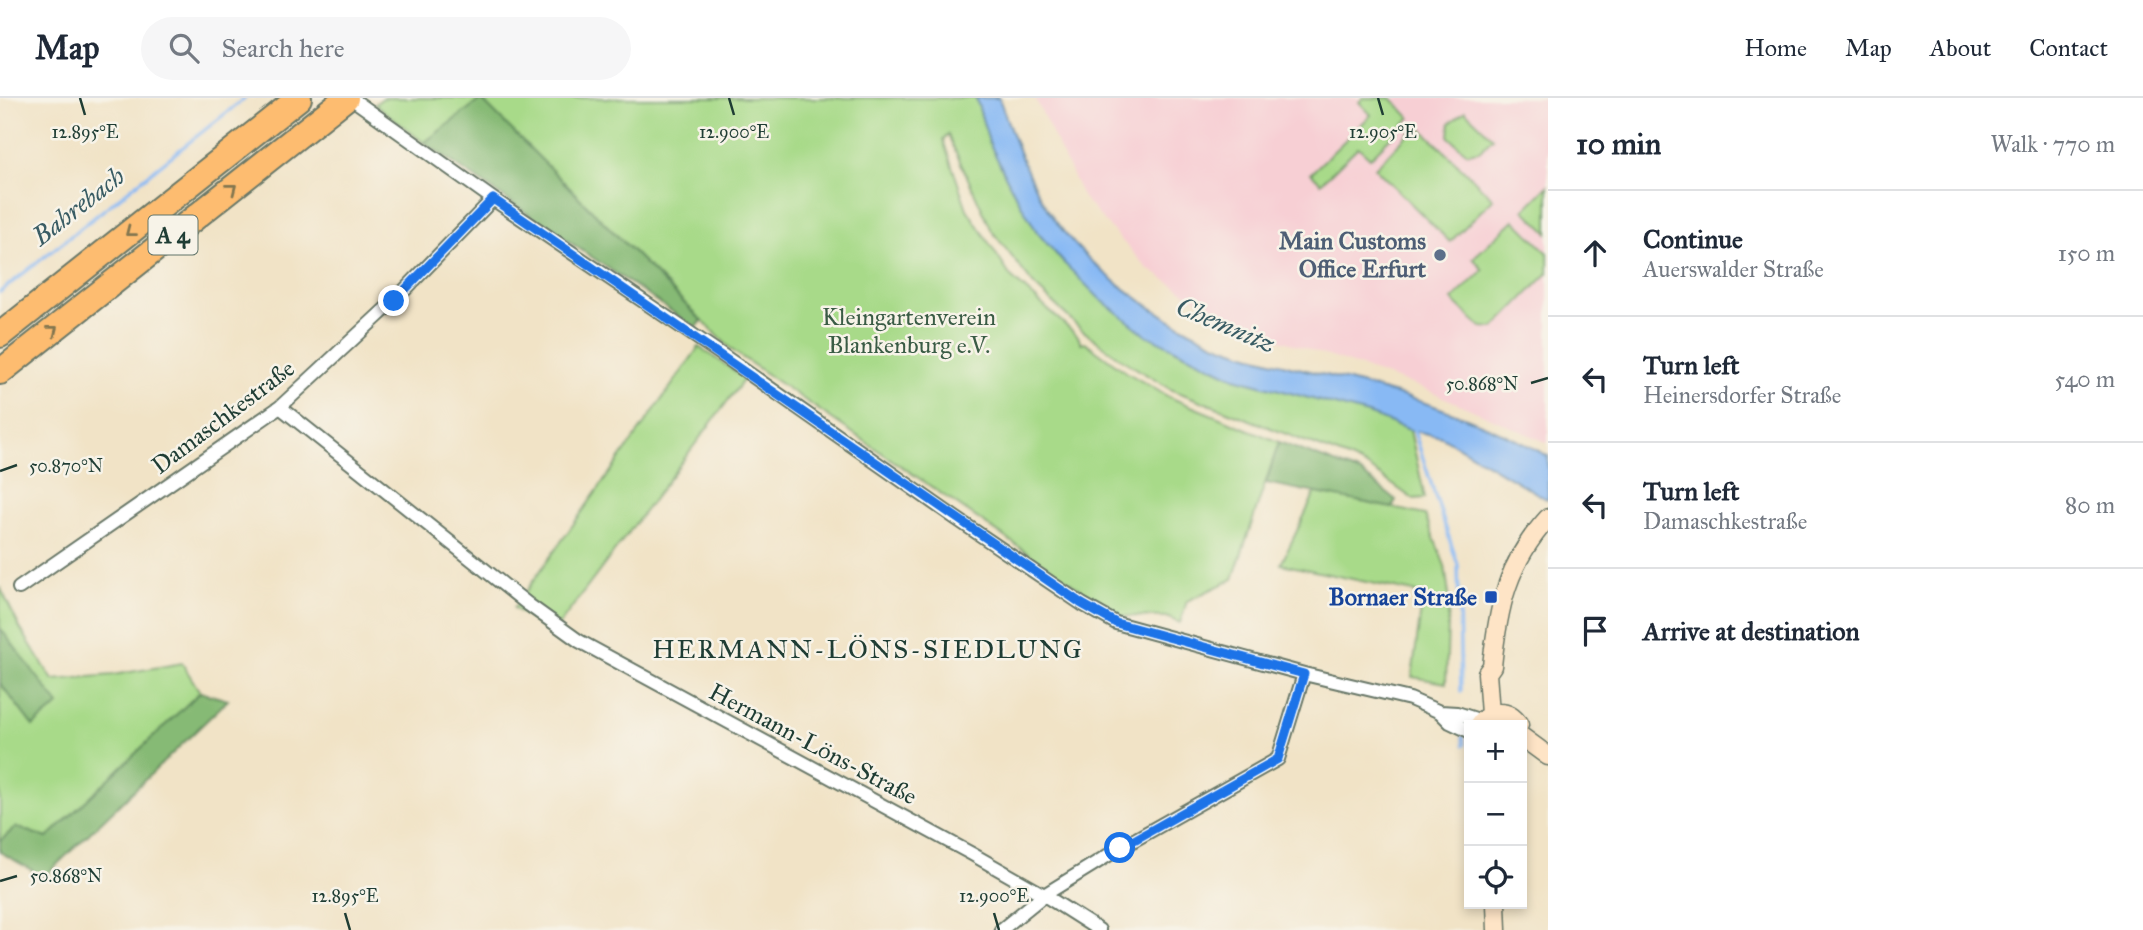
<!DOCTYPE html>
<meta charset="utf-8">
<style>
:root{--surface:#fff;--page:#f6f6f7;--text:#1f2937;--muted:#747a83;--line:#e0e1e3}
body{margin:0;font-family:"IM FELL Great Primer",serif;background:var(--page);color:var(--text)}
.controls{position:absolute;right:21px;bottom:21px;display:grid;overflow:hidden;border-radius:0px;box-shadow:0 4px 10px #0003}
.controls button{width:63px;height:63px;display:grid;place-items:center;padding:0;border:0;border-bottom:2px solid var(--line);background:var(--surface);color:var(--text);font:35px sans-serif}
.stop{position:absolute;width:21px;height:21px;margin:-16px;border:5px solid #1a73e8;border-radius:50%;background:#fff}
.stop.end{background:#1a73e8;border-color:#fff;box-shadow:0 2px 7px #0008}
.list{margin:0;padding:0;list-style:none}
h2{display:flex;justify-content:space-between;align-items:center;height:91px;margin:0;padding:0 28px;font-size:30px}
h2 small{font-size:23px;font-weight:400;color:var(--muted)}
.list li{display:grid;grid-template-columns:46px 1fr auto;gap:21px;align-items:center;box-sizing:border-box;height:126px;padding:0 28px;border-top:2px solid var(--line)}
.list b{display:block;font-size:26px;white-space:nowrap}
.list p{margin:0;font-size:23px;white-space:nowrap;color:var(--muted)}
.list em{font-size:23px;font-style:normal;color:var(--muted)}
.icon{flex:none;width:38px;height:38px;fill:none;stroke:currentColor;stroke-width:2;stroke-linecap:round;stroke-linejoin:round}
.map{position:relative;flex:none;width:1548px;height:832px;overflow:hidden}
header{display:flex;align-items:center;gap:42px;box-sizing:border-box;height:98px;padding:0 35px;background:var(--surface);border-bottom:2px solid var(--line)}
header strong{font-size:33px}
nav{display:flex;gap:38px;margin-inline-start:auto;font-size:24px}
.search{width:490px;height:63px;background:var(--page);display:flex;align-items:center;gap:18px;box-sizing:border-box;padding:0 24px;border-radius:38px;color:var(--muted);font-size:26px}
main{display:flex}
aside{flex:1;background:var(--surface)}
.map>svg:first-child{display:block}
.built{fill:#f7cfd4}
.green{fill:#a8da89;stroke:#648c5e;stroke-width:2}
.forest{fill:#86ba75;stroke:#527c54;stroke-width:2}
.water{fill:#88b9f4;stroke:#547b94;stroke-width:2}
.lines{fill:none;stroke-linecap:round;stroke-linejoin:round}
.stream{stroke:#88b9f4;stroke-width:3.5}
.street-casing{stroke:#687767;stroke-width:16}
.secondary-casing{stroke:#687767;stroke-width:21}
.highway-casing{stroke:#687767;stroke-width:28}
.street{stroke:#fff;stroke-width:12}
.secondary{stroke:#fee4c6;stroke-width:18}
.highway{stroke:#fdbc70;stroke-width:24}
.oneway{stroke:#83764f}
.route{stroke:#1a73e8;stroke-width:9}
.ticks{fill:none;stroke:#1f3d34;stroke-width:2.5}
.service-dot{fill:#5c6f8a;stroke:#f7f3e8;stroke-width:2.5}
.transit-dot{fill:#1a4fb4;stroke:#f7f3e8;stroke-width:2.5}
.labels{text-anchor:middle;stroke-width:5;stroke-linejoin:round;paint-order:stroke}
.shield{fill:#f7f3e8;stroke:#60746a;stroke-width:2}
.shield-label{font-size:23px;font-weight:bold;fill:#1f3d34}
.service-label{font-size:24px;font-weight:bold;fill:#4e5e75;stroke:#f7f3e8;text-anchor:end}
.park-label{font-size:24px;fill:#3a5c45;stroke:#f7f3e8}
.street-label{font-size:24px;fill:#1f3d34;stroke:#f7f3e8}
.transit-label{font-size:24px;font-weight:bold;fill:#164399;stroke:#f7f3e8;text-anchor:end}
.water-label{font-size:26px;font-style:italic;fill:#395c64;stroke:#f7f3e8}
.neighbourhood-label{font-size:26px;letter-spacing:2px;fill:#1f3d34;stroke:#f7f3e8}
.ticks-label{font-size:18px;text-anchor:middle;fill:#1f3d34;stroke:#f7f3e8;stroke-width:5;stroke-linejoin:round;paint-order:stroke}
</style>
<header>
<strong>Map</strong>
<div class="search"><svg class="icon" aria-label="search" viewBox="0 0 24 24"><circle cx="10" cy="10" r="6"/><path d="M15 15l6 6"/></svg>Search here</div>
<nav><a>Home</a><a>Map</a><a>About</a><a>Contact</a></nav>
</header>
<main>
<div class="map">
<svg width="1548" height="832" viewBox="0 0 1548 832">
<rect width="100%" height="100%" fill="#f7f3e8"/>
<filter id="ink" filterUnits="userSpaceOnUse"><feTurbulence type="fractalNoise" baseFrequency=".0143" numOctaves="2"/><feDisplacementMap in="SourceGraphic" scale="14" xChannelSelector="R" yChannelSelector="G"/><feConvolveMatrix kernelMatrix="1 2 1 2 8 2 1 2 1" color-interpolation-filters="sRGB"/></filter>
<filter id="wash" filterUnits="userSpaceOnUse"><feTurbulence type="fractalNoise" baseFrequency=".00686" numOctaves="4" result="noise"/><feDisplacementMap in="SourceGraphic" scale="28" xChannelSelector="R" yChannelSelector="G"/><feGaussianBlur stdDeviation="1.57" result="paint"/><feColorMatrix in="noise" values="0 0 0 0 0 0 0 0 0 0 0 0 0 0 0 0 0 1.4 0 .05"/><feComposite in="paint" operator="in"/></filter>
<g filter="url(#wash)">
<rect width="100%" height="100%" fill="#f1e3c6"/>
<!-- built -->
<path class="built" d="M1035,0h513v345l-128,-56 -184,-62 -89,-57 -64,-70z"/>
<!-- green -->
<path class="green" d="M383,0h593l13,44 21,43 27,47 27,31 110,86 61,29 133,36 42,16 15,68 -12,1 -45,-32 -20,-9 -178,-69 -49,-30 -39,-29 -48,-45 -42,-54 -44,-96 -5,5 24,69 44,68 67,59 3,7 4,-1 41,30 43,25 110,45 -46,137 -46,22 -7,22 -14,-6 -46,-1 -387,-265 -252,-251 -57,43 -49,-39z
M1363,0h28l19,20 -40,40 -12,-11 -37,36 -10,-10 60,-58 -12,-13z
M1465,13l28,27 -14,13 -12,2 -18,-16 1,-14z
M1423,32l70,69 -43,43 -75,-74 36,-37z
M1548,88v47l-24,-23z
M1514,122l34,33v20l-54,55 -13,-1 -29,-27 31,-30 -10,-12z
M699,249l46,31 -193,256 -38,-26z
M1316,393l109,24 20,51 4,29 -3,88 -34,-6 11,-83 -142,-30z
M0,489l20,41 33,52 60,-5 69,-12 18,29 -153,146 -31,-11 -16,14v-158l32,42 -32,-96z"/>
<!-- forest -->
<path class="forest" d="M481,1l221,222 -6,7 -272,-185z
M1279,344l82,31 35,27 -4,8 -126,-25z
M1,531l58,76 -26,21 -33,-43z
M200,594l28,8 -184,177 -44,-25v-11l16,-14 31,11z"/>
<!-- water -->
<path class="water" d="M976,0h23c14,38 27,78 49,112 35,55 105,104 164,132 22,10 47,16 71,22 37,10 75,19 113,30 52,15 104,36 152,62v44l-106,-63 -32,-7 -42,-16 -133,-36 -89,-43 -46,-36 -36,-36 -27,-31 -27,-47 -21,-43z"/>
<g class="lines">
<!-- stream -->
<path class="stream" d="M0,194l245,-194
M1413,330l45,137 3,126
M1463,638l1,9"/>
</g>
</g>
<g filter="url(#ink)">
<g class="lines">
<defs>
<path id="street" d="M351,0l142,101 228,155 233,163 128,87 34,19 188,51 106,25 30,13 10,10 19,9
M280,309l249,198 50,36 393,213 72,41 55,35
M19,490l261,-181 114,-106 99,-102
M1440,614l17,1 25,8
M1001,832l43,-35 76,-47 158,-89 26,-85"/>
<path id="secondary" d="M1490,616l-3,-41 5,-7c6,-59 15,-103 56,-148
M1479,627c11,-16 30,-16 40,0
M1522,639l26,19
M1496,806l1,26"/>
<path id="highway" d="M0,237l299,-237
M0,274l346,-274"/>
</defs>
<!-- street casing -->
<use href="#street" class="street-casing"/>
<!-- secondary casing -->
<use href="#secondary" class="secondary-casing"/>
<!-- highway casing -->
<use href="#highway" class="highway-casing"/>
<!-- street -->
<use href="#street" class="street"/>
<!-- secondary -->
<use href="#secondary" class="secondary"/>
<!-- highway -->
<use href="#highway" class="highway"/>
</g>
<!-- one-way arrows -->
<defs><path id="oneway-chevron" d="M-2-3.5L2.5 0L-2 3.5" fill="none" stroke-width="1.6" stroke-linecap="round" stroke-linejoin="round" transform="scale(1.75)"/></defs>
<g class="oneway">
<use href="#oneway-chevron" transform="translate(232 90) rotate(-38)"/>
<use href="#oneway-chevron" transform="translate(130 134) rotate(142)"/>
<use href="#oneway-chevron" transform="translate(53 232) rotate(-38)"/>
</g>
</g>
<g class="lines" filter="url(#ink)">
<!-- route -->
<path class="route" d="M394,203l99,-102 589,405 34,19 188,51 -26,85 -158,89"/>
</g>
<!-- ticks -->
<path class="ticks" d="M80,0l5,17M729,0l5,17M1378,0l5,17M1531,285l17,-5M0,373l17,-6M0,783l17,-5M345,815l5,17M994,815l5,17"/>
<!-- markers -->
<circle class="service-dot" cx="1440" cy="157" r="7"/>
<rect class="transit-dot" x="1484" y="492" width="14" height="14" rx="3.5"/>
<g class="labels">
<!-- shield labels -->
<rect class="shield" x="148.5" y="117.5" width="49" height="39" rx="5"/>
<g class="shield-label">
<text x="173" y="145">A 4</text>
</g>
<!-- service labels -->
<g class="service-label">
<text x="1426" y="151">Main Customs<tspan x="1426" dy="28">Office Erfurt</tspan></text>
</g>
<!-- park labels -->
<g class="park-label">
<text x="909" y="227">Kleingartenverein<tspan x="909" dy="28">Blankenburg e.V.</tspan></text>
</g>
<!-- street labels -->
<g class="street-label">
<text transform="translate(223 319) rotate(-37)" y="8">Damaschkestraße</text>
<text transform="translate(813 646) rotate(28)" y="8">Hermann-Löns-Straße</text>
</g>
<!-- transit labels -->
<g class="transit-label">
<text x="1477" y="507">Bornaer Straße</text>
</g>
<!-- water labels -->
<g class="water-label">
<text transform="translate(78 108) rotate(-38)" y="9">Bahrebach</text>
<text transform="translate(1226 227) rotate(23)" y="9">Chemnitz</text>
</g>
<!-- neighbourhood labels -->
<g class="neighbourhood-label">
<text x="868" y="560">HERMANN-LÖNS-SIEDLUNG</text>
</g>
</g>
<g class="ticks-label">
<text x="85" y="40">12.895°E</text>
<text x="734" y="40">12.900°E</text>
<text x="1383" y="40">12.905°E</text>
<text x="1482" y="292">50.868°N</text>
<text x="66" y="374">50.870°N</text>
<text x="66" y="784">50.868°N</text>
<text x="345" y="804">12.895°E</text>
<text x="994" y="804">12.900°E</text>
</g>
</svg>
<div class="controls">
<button>+</button>
<button>−</button>
<button><svg class="icon" aria-label="locate" viewBox="0 0 24 24"><circle cx="12" cy="12" r="6"/><path d="M12 2v4M12 18v4M2 12h4M18 12h4"/></svg></button>
</div>
<div class="stop" style="left:1120px;top:750px"></div>
<div class="stop end" style="left:394px;top:203px"></div>
</div>
<aside>
<h2>10 min<small>Walk · 770 m</small></h2>
<ul class="list">
<li><svg class="icon" aria-label="ahead" viewBox="0 0 24 24"><path d="M12 20V5M6 11l6-6 6 6"/></svg><div><b>Continue</b><p>Auerswalder Straße</p></div><em>150 m</em></li>
<li><svg class="icon" aria-label="left" viewBox="0 0 24 24"><path d="M17 20v-9H6M10 6l-5 5 5 5"/></svg><div><b>Turn left</b><p>Heinersdorfer Straße</p></div><em>540 m</em></li>
<li><svg class="icon" aria-label="left" viewBox="0 0 24 24"><path d="M17 20v-9H6M10 6l-5 5 5 5"/></svg><div><b>Turn left</b><p>Damaschkestraße</p></div><em>80 m</em></li>
<li><svg class="icon" aria-label="arrive" viewBox="0 0 24 24"><path d="M6 21V4h12l-3 4 3 4H6"/></svg><div><b>Arrive at destination</b></div></li>
</ul>
</aside>
</main>
